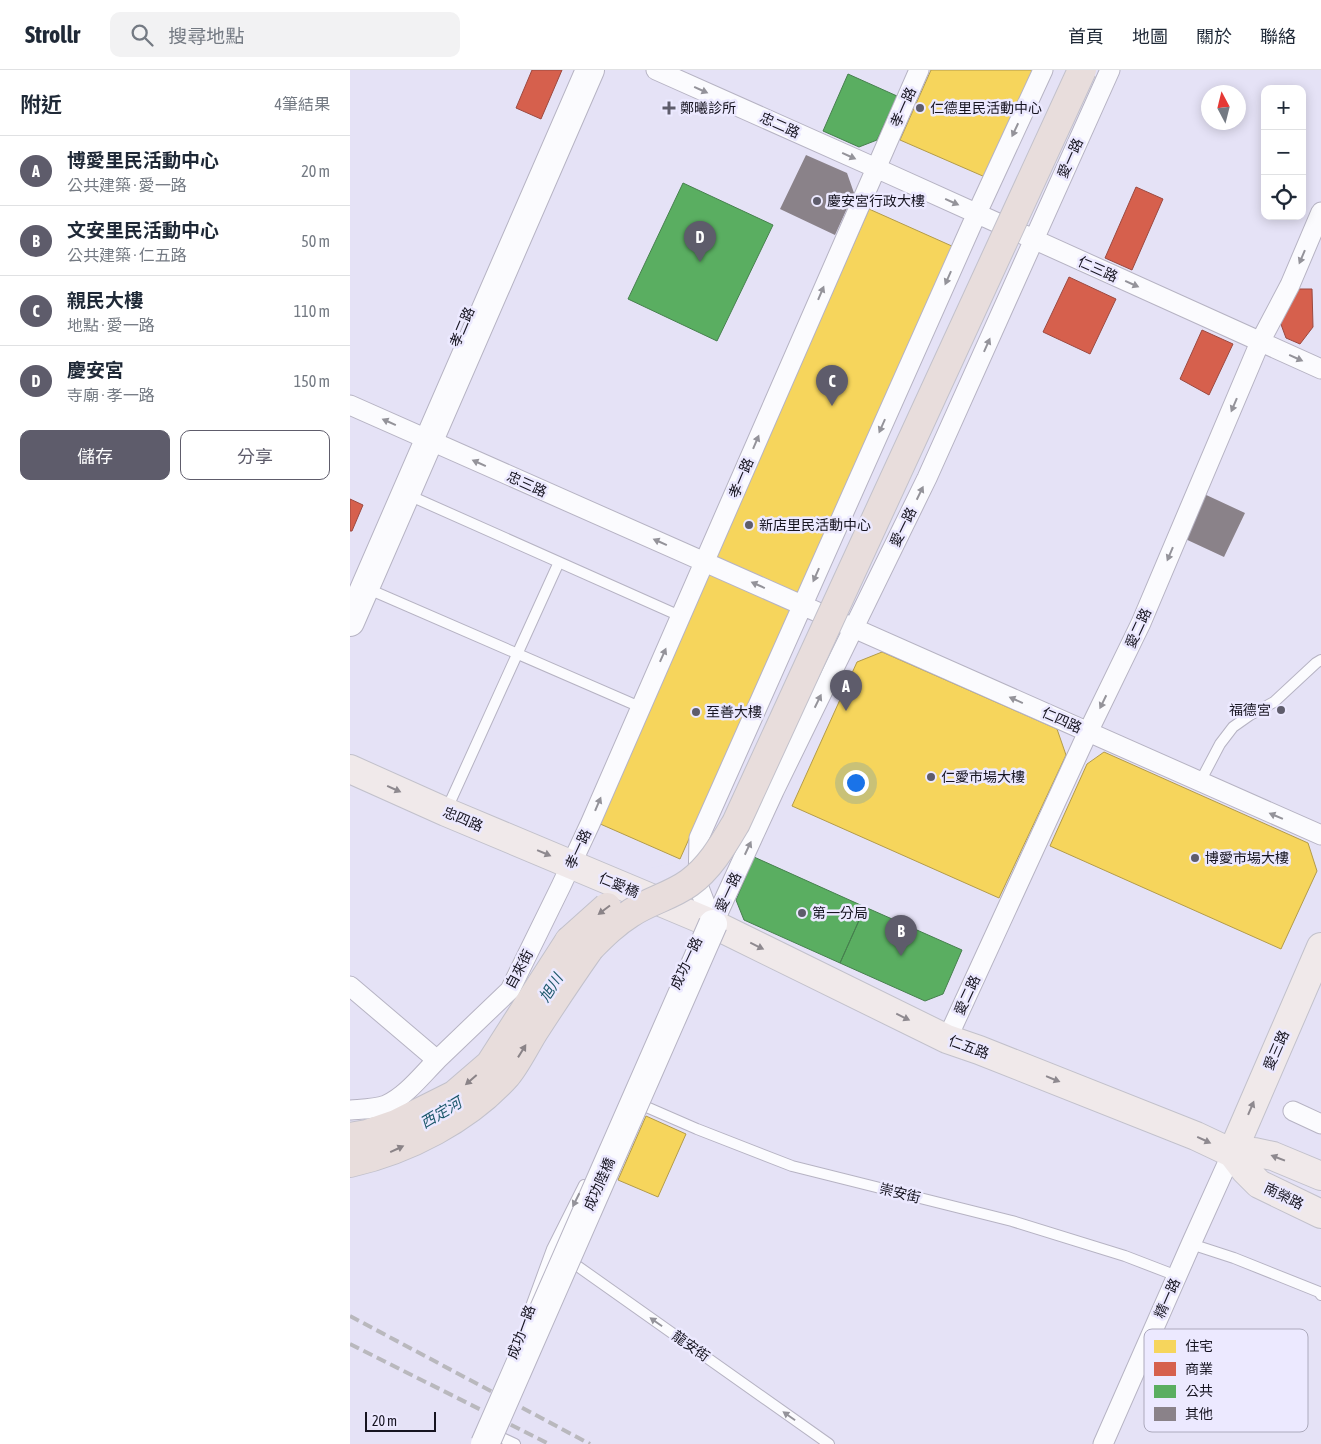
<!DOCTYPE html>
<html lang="zh-TW">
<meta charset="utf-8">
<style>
:root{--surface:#fff;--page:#f2f2f3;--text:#1f2937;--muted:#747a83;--line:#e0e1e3;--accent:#5e5c6b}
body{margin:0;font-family:"Asap Condensed","Noto Sans TC",sans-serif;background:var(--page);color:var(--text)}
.controls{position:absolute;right:15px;top:15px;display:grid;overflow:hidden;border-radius:10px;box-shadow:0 2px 12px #0003}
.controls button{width:45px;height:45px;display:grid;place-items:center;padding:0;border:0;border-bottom:1px solid var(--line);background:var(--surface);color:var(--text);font:25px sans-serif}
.compass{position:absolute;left:851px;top:15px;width:45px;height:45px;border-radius:50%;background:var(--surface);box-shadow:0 2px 12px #0003;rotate:353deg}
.scale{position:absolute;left:15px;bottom:12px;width:71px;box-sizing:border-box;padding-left:5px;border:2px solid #161420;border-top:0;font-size:14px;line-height:18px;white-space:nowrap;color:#161420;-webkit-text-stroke:4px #ece9ff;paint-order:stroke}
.you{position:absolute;left:505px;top:712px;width:18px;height:18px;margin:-12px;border:4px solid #fff;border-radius:50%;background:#1a73e8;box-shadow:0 0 0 8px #1a73e833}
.badge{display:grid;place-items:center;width:32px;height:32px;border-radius:50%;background:var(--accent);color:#fff;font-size:16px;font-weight:700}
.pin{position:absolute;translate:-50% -41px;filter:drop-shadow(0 1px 2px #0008)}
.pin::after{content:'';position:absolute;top:26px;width:18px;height:15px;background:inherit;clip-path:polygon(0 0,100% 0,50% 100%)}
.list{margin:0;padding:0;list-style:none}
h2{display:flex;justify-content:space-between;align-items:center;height:65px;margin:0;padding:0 20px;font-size:21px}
h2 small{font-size:16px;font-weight:400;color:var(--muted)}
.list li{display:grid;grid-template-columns:32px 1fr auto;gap:15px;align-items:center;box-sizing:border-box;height:70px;padding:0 20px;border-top:1px solid var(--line)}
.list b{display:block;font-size:19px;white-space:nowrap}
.list p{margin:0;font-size:16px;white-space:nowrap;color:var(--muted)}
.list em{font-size:16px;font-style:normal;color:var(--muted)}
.actions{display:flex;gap:10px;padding:15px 20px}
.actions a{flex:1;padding:11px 0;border:1px solid var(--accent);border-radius:10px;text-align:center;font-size:18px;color:var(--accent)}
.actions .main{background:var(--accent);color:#fff}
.icon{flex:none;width:28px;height:28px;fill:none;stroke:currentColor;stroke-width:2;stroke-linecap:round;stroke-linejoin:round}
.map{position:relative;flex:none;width:971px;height:1374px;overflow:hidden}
header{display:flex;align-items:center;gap:30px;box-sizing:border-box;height:70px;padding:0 25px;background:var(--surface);border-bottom:1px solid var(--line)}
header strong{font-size:24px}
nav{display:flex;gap:28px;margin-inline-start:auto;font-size:18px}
.search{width:350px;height:45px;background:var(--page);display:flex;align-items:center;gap:12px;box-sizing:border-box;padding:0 18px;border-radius:10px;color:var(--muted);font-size:19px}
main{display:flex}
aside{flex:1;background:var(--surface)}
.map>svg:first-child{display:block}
.pier{fill:#e5e2f6}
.homes{fill:#f6d55c;stroke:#b39b4a}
.shops{fill:#d6604d;stroke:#9c4940}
.public{fill:#5aae61;stroke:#46804e}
.building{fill:#8a8289}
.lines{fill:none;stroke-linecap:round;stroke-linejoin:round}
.lane-casing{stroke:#b6b3c3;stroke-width:12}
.street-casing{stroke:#b6b3c3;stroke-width:21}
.secondary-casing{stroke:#b6b3c3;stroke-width:30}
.primary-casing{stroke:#c2c1cb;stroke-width:30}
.highway-casing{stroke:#c2c1cb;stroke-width:30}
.lane{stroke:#fbfbfe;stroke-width:10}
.street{stroke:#fbfbfe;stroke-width:19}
.secondary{stroke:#fbfbfe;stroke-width:28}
.primary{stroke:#f0e9ea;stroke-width:28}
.highway{stroke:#e8dddc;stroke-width:28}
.rail{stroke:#b9b8bd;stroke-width:4;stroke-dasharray:10 5;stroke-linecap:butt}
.secondary-bridge-casing{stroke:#b6b3c3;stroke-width:30;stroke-linecap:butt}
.highway-bridge-casing{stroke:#c2c1cb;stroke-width:30;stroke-linecap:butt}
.secondary-bridge{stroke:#fbfbfe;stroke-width:28}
.highway-bridge{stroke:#e8dddc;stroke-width:28}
.oneway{fill:#94939a}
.oneway2{fill:#8e898f}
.oneway3{fill:#8a8387}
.poi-dot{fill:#5e5c6b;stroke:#ece9ff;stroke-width:2}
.labels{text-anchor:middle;stroke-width:5;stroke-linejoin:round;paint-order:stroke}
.street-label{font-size:14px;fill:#161420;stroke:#ece9ff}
.poi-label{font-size:14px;fill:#161420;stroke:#ece9ff;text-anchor:start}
.water-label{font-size:15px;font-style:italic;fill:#1b576a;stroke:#ece9ff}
.key{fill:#ece9ff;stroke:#aca9bc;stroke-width:1}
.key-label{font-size:14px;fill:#161420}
</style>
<header>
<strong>Strollr</strong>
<div class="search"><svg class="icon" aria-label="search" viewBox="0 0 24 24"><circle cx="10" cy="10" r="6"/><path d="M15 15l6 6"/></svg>搜尋地點</div>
<nav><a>首頁</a><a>地圖</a><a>關於</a><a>聯絡</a></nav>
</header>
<main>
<aside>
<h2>附近<small>4筆結果</small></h2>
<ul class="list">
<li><span class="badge">A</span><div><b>博愛里民活動中心</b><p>公共建築 · 愛一路</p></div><em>20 m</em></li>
<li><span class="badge">B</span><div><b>文安里民活動中心</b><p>公共建築 · 仁五路</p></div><em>50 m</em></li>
<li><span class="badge">C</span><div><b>親民大樓</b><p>地點 · 愛一路</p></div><em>110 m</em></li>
<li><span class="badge">D</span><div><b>慶安宮</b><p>寺廟 · 孝一路</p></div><em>150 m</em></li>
</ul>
<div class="actions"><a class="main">儲存</a><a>分享</a></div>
</aside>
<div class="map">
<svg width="971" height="1374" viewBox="0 0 971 1374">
<rect width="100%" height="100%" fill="#e5e2f6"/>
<!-- pier -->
<path class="pier" d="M550,70l85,37 -31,70 -85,-38z
M248,753l82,36 -2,3 -27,6 -32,71 -52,-22 32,-73 -3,-17z"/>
<!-- homes -->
<path class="homes" d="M581,0h102l-48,107 -85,-37z
M519,139l85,38 -159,354 -83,-36z
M362,495l83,36 -115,258 -82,-36z
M532,582l175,77 9,26 -67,143 -207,-92 65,-144z
M754,682l204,91 9,28 -36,78 -231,-103 37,-82z
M296,1046l40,18 -28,63 -40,-17z"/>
<!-- shops -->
<path class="shops" d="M182,0h30l-21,49 -25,-11z
M786,117l27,12 -31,71 -27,-12z
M719,207l47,22 -26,55 -47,-22z
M943,219h19l1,38 -13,17 -14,-6 -7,-19z
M852,260l31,14 -24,51 -29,-16z
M0,429l13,6 -11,26h-2z"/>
<!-- public -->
<path class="public" d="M498,4l49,22 -20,44 -18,7 -36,-16z
M333,113l90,42 -56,116 -89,-42z
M404,787l111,50 -25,56 -96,-43 -8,-20z
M515,837l97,43 -19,44 -18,7 -85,-38z"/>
<!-- building -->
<path class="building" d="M456,85l41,18 7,20 -19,42 -55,-26z
M852,423l43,20 -21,44 -43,-20z"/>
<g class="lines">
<defs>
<path id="lane" d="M56,424l274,122
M16,518l274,119
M850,712l20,-38 13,-17 17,-12 24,-13 42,-39 5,-3
M96,741l113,-249
M285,1032l62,27 95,37 220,55 113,35 52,20
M841,1174l43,14 85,34 2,3
M216,1188l263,186
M180,1239l22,-60 32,-64
M150,1367l15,7"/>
<path id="street" d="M306,0l220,98 445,201
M0,335l971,430
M363,854l61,-133 153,-313 183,-408
M363,854l-15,-39 1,-47 278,-625 66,-143
M0,916l87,74 73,-70 51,-104 29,-62 329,-754
M597,969l141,-307 53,-109 119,-281 30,-57 31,-73
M0,1040c11,-1 25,-1 36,-5 20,-9 36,-30 51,-45
M943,1041l28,13
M753,1374l88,-200 41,-91"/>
<path id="secondary" d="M0,552l240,-552"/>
<path id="primary" d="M0,699l96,43 267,112 234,115 32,11 217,86 36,17 13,17 14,14 62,30
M882,1083l89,-206
M882,1083l22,-1 19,4 48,20"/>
<path id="highway" d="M0,1067l17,-3 29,-10 58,-29 36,-31 79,-123
M0,1093c57,-13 118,-44 157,-88 10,-12 19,-31 28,-45 18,-28 36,-55 55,-82"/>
</defs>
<!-- lane casing -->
<use href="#lane" class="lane-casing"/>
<!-- street casing -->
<use href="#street" class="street-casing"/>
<!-- secondary casing -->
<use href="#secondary" class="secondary-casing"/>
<!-- primary casing -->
<use href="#primary" class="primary-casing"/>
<!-- highway casing -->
<use href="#highway" class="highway-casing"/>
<!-- lane -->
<use href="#lane" class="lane"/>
<!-- street -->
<use href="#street" class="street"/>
<!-- secondary -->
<use href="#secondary" class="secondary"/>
<!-- primary -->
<use href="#primary" class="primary"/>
<!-- highway -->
<use href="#highway" class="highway"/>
<!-- rail -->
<path class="rail" d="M0,1246l240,128
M0,1274l199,100"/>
<defs>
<path id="secondary-bridge" d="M135,1374l228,-520"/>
<path id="highway-bridge" d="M219,871l38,-34
M240,878c13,-13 25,-25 41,-35 18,-12 40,-17 58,-30 21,-15 34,-38 47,-60l346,-753"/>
</defs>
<!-- secondary-bridge casing -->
<use href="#secondary-bridge" class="secondary-bridge-casing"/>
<!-- highway-bridge casing -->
<use href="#highway-bridge" class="highway-bridge-casing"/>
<!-- secondary-bridge -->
<use href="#secondary-bridge" class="secondary-bridge"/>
<!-- highway-bridge -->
<use href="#highway-bridge" class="highway-bridge"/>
</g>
<!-- one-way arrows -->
<defs><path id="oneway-solid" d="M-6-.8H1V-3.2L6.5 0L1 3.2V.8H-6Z" transform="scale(1.25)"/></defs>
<g class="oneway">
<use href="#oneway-solid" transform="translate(351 20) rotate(24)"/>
<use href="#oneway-solid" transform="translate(665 60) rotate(115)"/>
<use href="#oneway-solid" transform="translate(499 86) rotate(24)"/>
<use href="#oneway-solid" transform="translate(602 132) rotate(24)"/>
<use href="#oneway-solid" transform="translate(952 187) rotate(113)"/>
<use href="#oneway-solid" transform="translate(598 208) rotate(114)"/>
<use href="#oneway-solid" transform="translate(782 214) rotate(24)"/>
<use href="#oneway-solid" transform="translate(471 223) rotate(-67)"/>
<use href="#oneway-solid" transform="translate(637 275) rotate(-66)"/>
<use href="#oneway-solid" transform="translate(946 288) rotate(24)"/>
<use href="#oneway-solid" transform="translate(884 335) rotate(113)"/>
<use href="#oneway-solid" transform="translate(39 352) rotate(-156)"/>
<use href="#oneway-solid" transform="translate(532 356) rotate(114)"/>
<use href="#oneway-solid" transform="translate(406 372) rotate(-67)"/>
<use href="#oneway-solid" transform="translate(129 393) rotate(-156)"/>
<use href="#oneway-solid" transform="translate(570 423) rotate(-64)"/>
<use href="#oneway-solid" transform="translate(310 472) rotate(-156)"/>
<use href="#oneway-solid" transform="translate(820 484) rotate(113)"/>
<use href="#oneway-solid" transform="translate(466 505) rotate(114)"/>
<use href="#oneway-solid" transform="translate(408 515) rotate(-156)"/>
<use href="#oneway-solid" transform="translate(313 585) rotate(-66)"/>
<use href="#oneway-solid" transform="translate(666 630) rotate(-156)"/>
<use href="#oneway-solid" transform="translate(468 631) rotate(-64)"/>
<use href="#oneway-solid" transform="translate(753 632) rotate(116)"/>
<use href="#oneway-solid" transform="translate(248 734) rotate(-67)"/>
<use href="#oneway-solid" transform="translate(926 746) rotate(-157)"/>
<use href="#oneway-solid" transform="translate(398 778) rotate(-65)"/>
<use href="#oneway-solid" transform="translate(226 1130) rotate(117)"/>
<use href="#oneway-solid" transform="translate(306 1252) rotate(-145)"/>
<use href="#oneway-solid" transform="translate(439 1346) rotate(-145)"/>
</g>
<g class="oneway2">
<use href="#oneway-solid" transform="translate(44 719) rotate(24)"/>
<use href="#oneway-solid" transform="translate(194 783) rotate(23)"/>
<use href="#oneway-solid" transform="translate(407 876) rotate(26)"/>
<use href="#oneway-solid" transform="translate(553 947) rotate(26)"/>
<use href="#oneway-solid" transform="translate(703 1009) rotate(22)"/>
<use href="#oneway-solid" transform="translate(901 1038) rotate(-67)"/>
<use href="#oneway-solid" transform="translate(854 1070) rotate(25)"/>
<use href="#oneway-solid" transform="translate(928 1088) rotate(-159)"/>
</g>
<g class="oneway3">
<use href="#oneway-solid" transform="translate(254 840) rotate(143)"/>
<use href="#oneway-solid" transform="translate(172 981) rotate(-58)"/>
<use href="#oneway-solid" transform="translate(121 1010) rotate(139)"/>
<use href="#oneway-solid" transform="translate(47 1079) rotate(-25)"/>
</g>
<!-- markers -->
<g class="poi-dot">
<path d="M316.5 30.5h5v5h5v5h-5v5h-5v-5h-5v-5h5z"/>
<circle cx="570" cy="38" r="5"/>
<circle cx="467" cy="131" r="5"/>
<circle cx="399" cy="455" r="5"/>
<circle cx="931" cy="640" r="5"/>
<circle cx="346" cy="642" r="5"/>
<circle cx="581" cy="707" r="5"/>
<circle cx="845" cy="788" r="5"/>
<circle cx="452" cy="843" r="5"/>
</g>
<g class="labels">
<!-- street labels -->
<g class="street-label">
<text transform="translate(553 37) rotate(-66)" y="5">孝一路</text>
<text transform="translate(430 55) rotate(24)" y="5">忠二路</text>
<text transform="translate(720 88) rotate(-66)" y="5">愛一路</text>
<text transform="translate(748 199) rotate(24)" y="5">仁三路</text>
<text transform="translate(112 257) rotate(-67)" y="5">孝二路</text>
<text transform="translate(391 408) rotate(-67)" y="5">孝一路</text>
<text transform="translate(177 414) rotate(24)" y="5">忠三路</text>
<text transform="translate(553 457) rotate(-64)" y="5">愛一路</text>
<text transform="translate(788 558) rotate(-65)" y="5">愛二路</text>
<text transform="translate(712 650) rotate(24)" y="5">仁四路</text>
<text transform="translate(113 749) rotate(23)" y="5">忠四路</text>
<text transform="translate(228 779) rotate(-65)" y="5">孝一路</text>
<text transform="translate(269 815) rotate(23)" y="5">仁愛橋</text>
<text transform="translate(378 822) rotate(-65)" y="5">愛一路</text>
<text transform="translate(336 893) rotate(-65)" y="5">成功一路</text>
<text transform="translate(169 899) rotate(-62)" y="5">自來街</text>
<text transform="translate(617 925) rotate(-65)" y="5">愛二路</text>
<text transform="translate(619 977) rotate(20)" y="5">仁五路</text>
<text transform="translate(926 980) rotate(-66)" y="5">愛三路</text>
<text transform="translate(249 1114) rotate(-66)" y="5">成功陸橋</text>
<text transform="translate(550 1123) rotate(14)" y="5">崇安街</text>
<text transform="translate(934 1126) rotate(26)" y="5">南榮路</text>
<text transform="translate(817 1228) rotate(-66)" y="5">精一路</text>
<text transform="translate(171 1262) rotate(-70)" y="5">成功一路</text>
<text transform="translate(341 1276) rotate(35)" y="5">龍安街</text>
</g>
<!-- poi labels -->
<g class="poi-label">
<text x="330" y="43">鄭曦診所</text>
<text x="580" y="43">仁德里民活動中心</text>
<text x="477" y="136">慶安宮行政大樓</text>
<text x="409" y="460">新店里民活動中心</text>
<text x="921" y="645" text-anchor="end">福德宮</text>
<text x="356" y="647">至善大樓</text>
<text x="591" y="712">仁愛市場大樓</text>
<text x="855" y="793">博愛市場大樓</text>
<text x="462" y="848">第一分局</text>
</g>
<!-- water labels -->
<g class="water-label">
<text transform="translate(201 918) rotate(-58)" y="5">旭川</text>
<text transform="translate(91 1043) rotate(-31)" y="5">西定河</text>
</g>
</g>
<!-- legend -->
<rect x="794" y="1259" width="164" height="103" rx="8" class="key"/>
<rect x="804" y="1270" width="22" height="13" fill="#f6d55c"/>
<rect x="804" y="1292" width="22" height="14" fill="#d6604d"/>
<rect x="804" y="1315" width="22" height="13" fill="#5aae61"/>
<rect x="804" y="1337" width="22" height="14" fill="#8a8289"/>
<g class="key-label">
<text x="835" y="1281">住宅</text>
<text x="835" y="1304">商業</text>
<text x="835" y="1326">公共</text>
<text x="835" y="1349">其他</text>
</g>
</svg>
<div class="controls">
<button>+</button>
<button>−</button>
<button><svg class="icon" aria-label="locate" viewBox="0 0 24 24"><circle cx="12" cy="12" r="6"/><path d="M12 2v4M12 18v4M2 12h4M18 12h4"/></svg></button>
</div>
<svg class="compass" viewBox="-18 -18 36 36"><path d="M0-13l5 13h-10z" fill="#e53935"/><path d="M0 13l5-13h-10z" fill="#747a83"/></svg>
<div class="scale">20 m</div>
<div class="you"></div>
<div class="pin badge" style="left:496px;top:641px">A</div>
<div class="pin badge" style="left:551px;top:886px">B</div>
<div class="pin badge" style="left:482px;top:336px">C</div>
<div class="pin badge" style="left:350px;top:192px">D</div>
</div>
</main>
